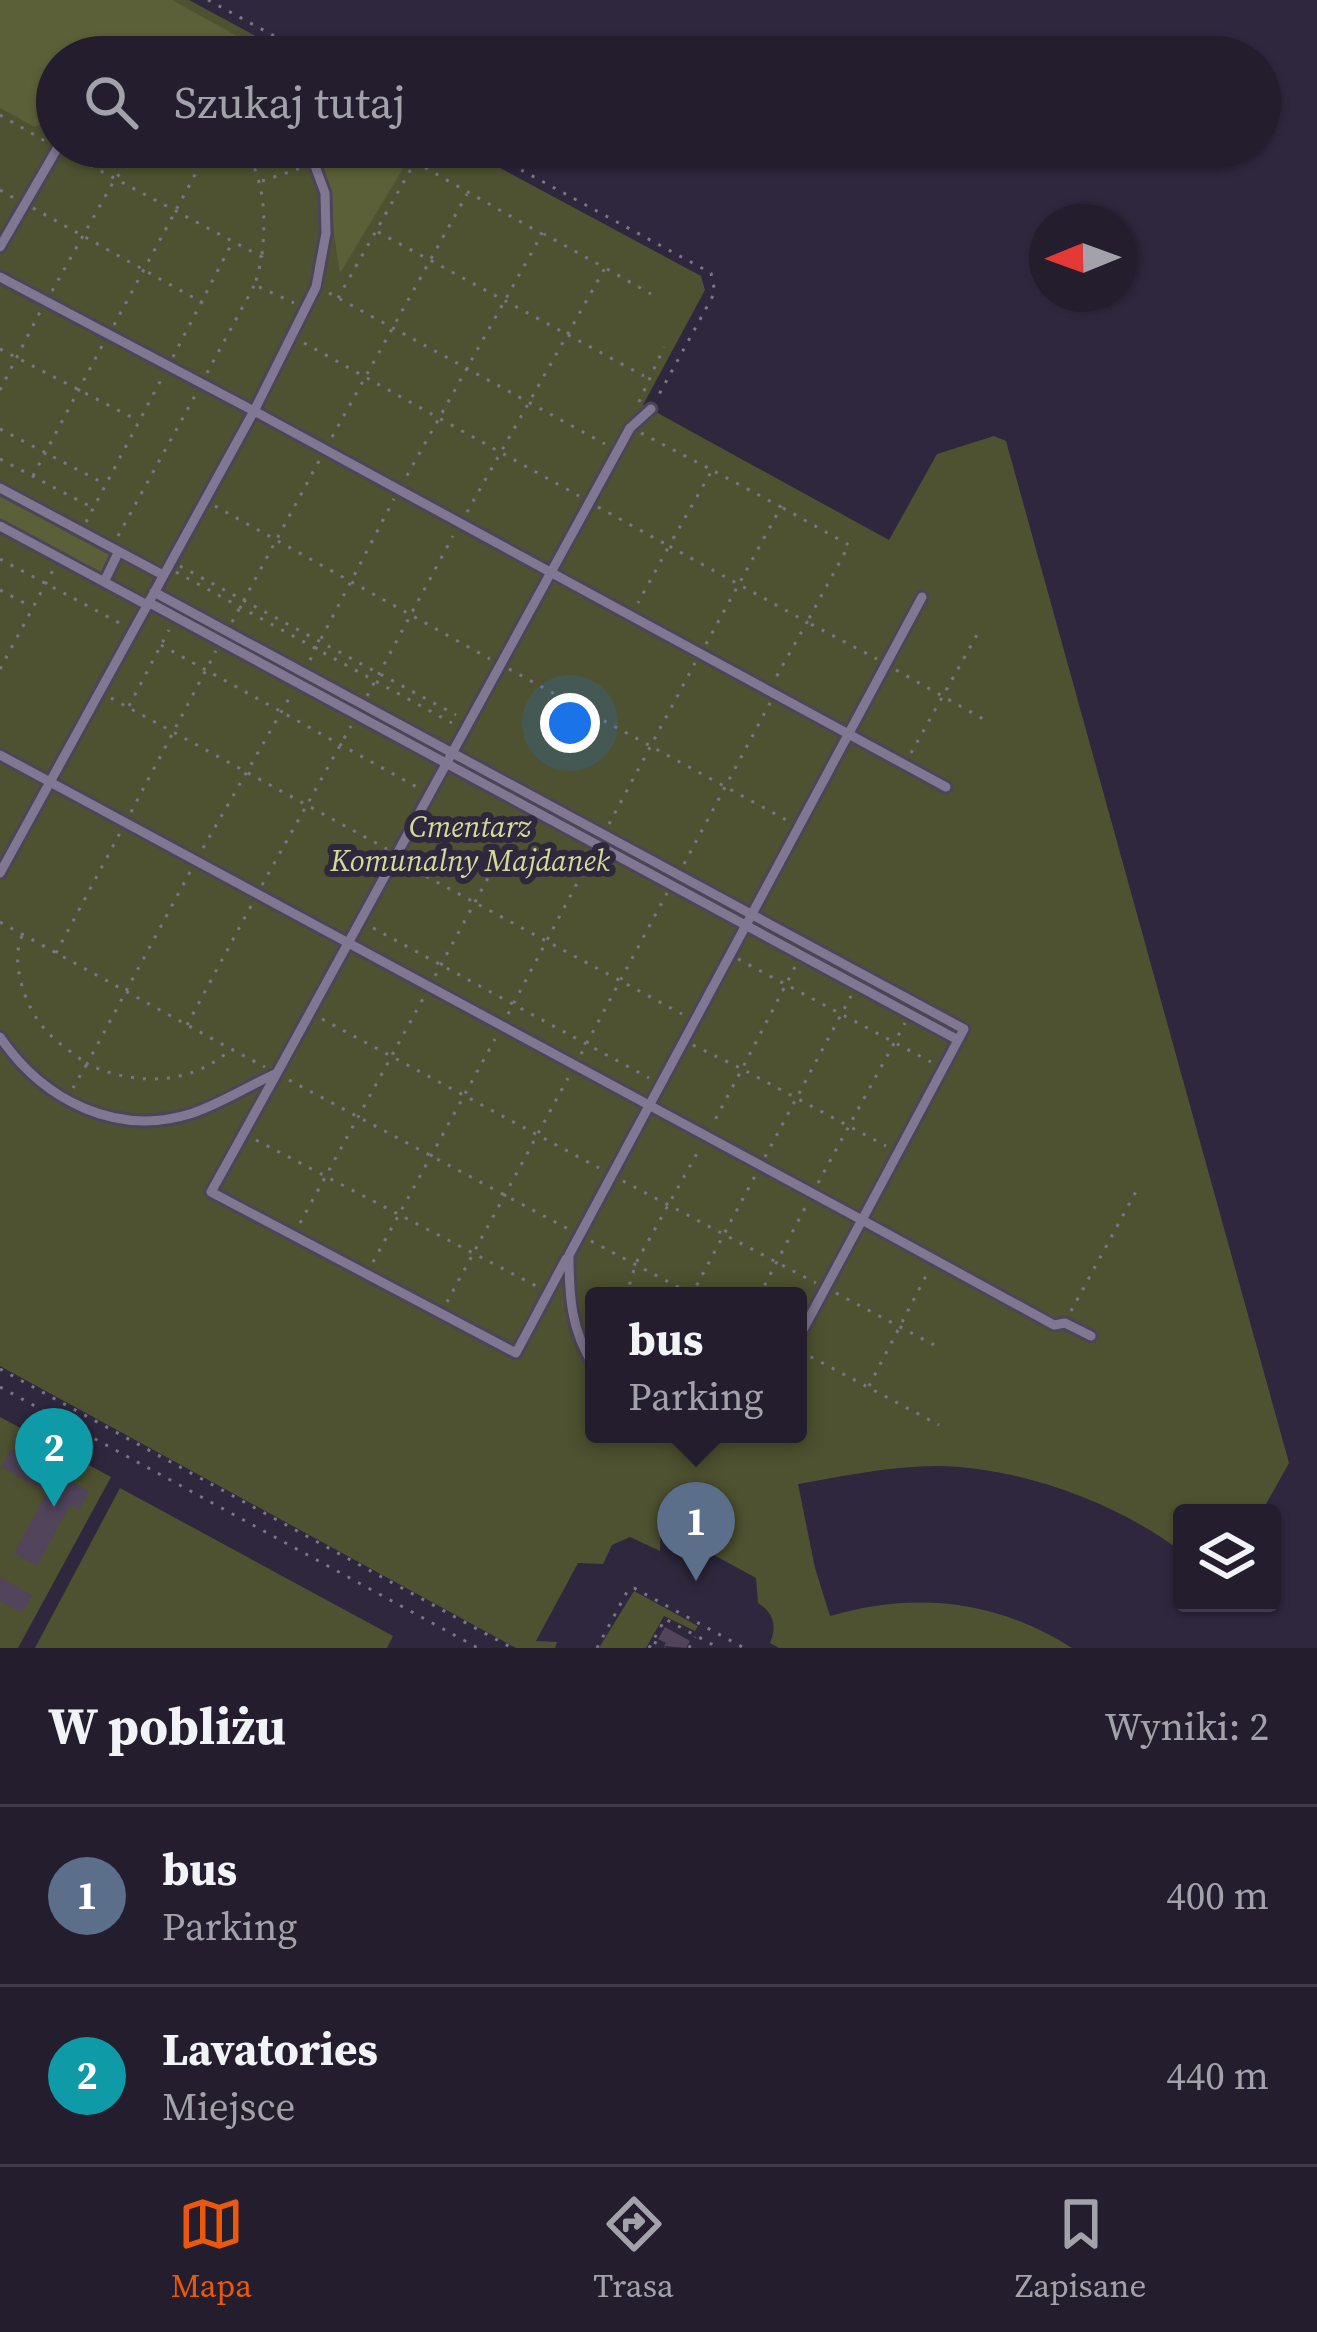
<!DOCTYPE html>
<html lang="pl">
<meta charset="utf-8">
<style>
:root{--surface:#231d2e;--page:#2f2a3a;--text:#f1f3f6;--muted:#a3a2aa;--line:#403b4a;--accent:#ea580c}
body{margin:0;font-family:"Source Serif 4",serif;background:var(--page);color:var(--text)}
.controls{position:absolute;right:36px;bottom:36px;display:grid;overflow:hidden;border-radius:12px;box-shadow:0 3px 9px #0004}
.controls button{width:108px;height:108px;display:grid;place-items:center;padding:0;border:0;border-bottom:3px solid var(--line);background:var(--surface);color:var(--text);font:60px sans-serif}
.compass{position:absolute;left:1029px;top:204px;width:108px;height:108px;border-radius:50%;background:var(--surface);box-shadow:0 3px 9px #0004;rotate:269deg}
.you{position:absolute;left:570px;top:723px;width:42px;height:42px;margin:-30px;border:9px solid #fff;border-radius:50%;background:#1a73e8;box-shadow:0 0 0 18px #1a73e833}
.badge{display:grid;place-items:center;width:78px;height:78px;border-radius:50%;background:var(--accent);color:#fff;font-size:39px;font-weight:700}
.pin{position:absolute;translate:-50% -99px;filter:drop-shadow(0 3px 6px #0008)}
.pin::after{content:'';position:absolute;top:63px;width:42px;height:36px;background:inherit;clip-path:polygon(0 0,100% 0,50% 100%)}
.popup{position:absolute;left:585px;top:1287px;width:222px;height:156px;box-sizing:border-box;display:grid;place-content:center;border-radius:12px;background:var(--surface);filter:drop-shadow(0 3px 9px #0005);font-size:39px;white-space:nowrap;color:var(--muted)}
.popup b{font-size:45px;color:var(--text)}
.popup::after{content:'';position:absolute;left:50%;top:100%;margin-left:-24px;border:24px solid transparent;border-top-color:var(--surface)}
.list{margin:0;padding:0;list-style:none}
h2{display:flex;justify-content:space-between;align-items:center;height:156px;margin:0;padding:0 48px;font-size:51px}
h2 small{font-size:39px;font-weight:400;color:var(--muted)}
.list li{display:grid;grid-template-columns:78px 1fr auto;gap:36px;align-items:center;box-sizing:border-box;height:180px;padding:0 48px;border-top:3px solid var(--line)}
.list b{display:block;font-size:45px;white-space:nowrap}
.list p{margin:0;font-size:39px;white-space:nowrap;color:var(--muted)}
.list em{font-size:39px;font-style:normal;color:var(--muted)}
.icon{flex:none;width:66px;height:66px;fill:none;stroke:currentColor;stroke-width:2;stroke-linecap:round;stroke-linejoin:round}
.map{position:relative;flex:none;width:1317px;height:1648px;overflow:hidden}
.search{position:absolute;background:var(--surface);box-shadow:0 3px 9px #0004;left:36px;right:36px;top:36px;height:132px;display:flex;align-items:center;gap:30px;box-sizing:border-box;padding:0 42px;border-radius:66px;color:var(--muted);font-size:45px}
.sheet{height:516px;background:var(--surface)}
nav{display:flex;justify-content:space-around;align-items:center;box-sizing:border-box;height:168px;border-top:3px solid var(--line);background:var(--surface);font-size:33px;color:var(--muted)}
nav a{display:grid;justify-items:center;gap:6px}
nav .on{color:var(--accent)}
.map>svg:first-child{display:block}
.green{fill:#4f5230;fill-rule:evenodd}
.forest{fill:#5c6039}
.building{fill:#52445b}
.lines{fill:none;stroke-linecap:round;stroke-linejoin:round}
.pedestrian-casing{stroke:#4c4558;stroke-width:15}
.path{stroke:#7b7589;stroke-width:3;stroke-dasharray:3 9;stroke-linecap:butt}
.pedestrian{stroke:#807792;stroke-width:9}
.labels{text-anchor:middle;stroke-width:12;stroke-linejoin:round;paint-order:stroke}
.park-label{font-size:30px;font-style:italic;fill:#d4db97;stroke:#2f273e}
</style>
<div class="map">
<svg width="1317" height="1648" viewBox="0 0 1317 1648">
<rect width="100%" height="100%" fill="#2f273e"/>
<!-- green -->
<path class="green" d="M0,0h189l105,57h-237v90h404l240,129 4,14 -62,115 246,135 48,-86 57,-18 12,5 283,1022 -28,50h-79v39c-66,-50 -162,-85 -245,-86 -46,0 -93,10 -139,18l17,84 15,48c85,-25 167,-16 242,32h-293l-9,-5c7,-17 4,-30 -12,-40l-2,-25 -95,-52 -1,25 -30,-14 -18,8 -9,19 -25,-1 -42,78 21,1 -2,6h-39l-516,-282zM594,1296h204v138h-204z
M0,1417l111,60 -93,171h-18z
M120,1488l273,148 -6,12h-352z
M634,1591l64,35 -3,5 -31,-15 -18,32h-47z"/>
<!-- forest -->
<path class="forest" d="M0,0h172l103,57h-218v56l-22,14 -35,-19z
M314,147h102l-76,126 -13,-84z
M0,496l111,60 -10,20 -101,-54z"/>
<!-- building -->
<path class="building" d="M11,1449l78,42 -10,19 -9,-5 -33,61 -23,-13 33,-61 -46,-25z
M0,1577l32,18 -10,18 -22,-12z
M665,1627l25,14 -4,7 -22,-2 2,-3 -8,-4z"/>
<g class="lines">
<defs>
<path id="pedestrian" d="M0,247l58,-100
M0,277l254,134 692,376
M0,488l163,87
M0,526l147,79
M104,582l14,-29
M154,592l810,437 -102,191 192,105 11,-2 26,13
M148,602l810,438
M0,755l862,465 -64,119
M0,873l254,-462 62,-124 10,-54 -1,-40 -17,-46
M0,1037c43,63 116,101 193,76 29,-10 55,-27 84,-40l353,-645 21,-19
M277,1073l-66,119 305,161 50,-94
M594,1366c-23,-35 -25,-70 -25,-111l353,-658"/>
</defs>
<!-- pedestrian casing -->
<use href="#pedestrian" class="pedestrian-casing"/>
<!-- path -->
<path class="path" d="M208,0l105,57
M0,115l45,26
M244,147c21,35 22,68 18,108
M479,147l232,126 4,19 -59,108
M69,154l193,103 -7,28 39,18
M262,181l42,-14
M0,190l14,8
M33,208l170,95
M378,232l266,144
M607,269l44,25
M52,291l63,-112 29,-32
M329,293l276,151
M338,298l77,-136 127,72 -137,245
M114,325l96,-178
M304,343l275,153
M0,349l137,71
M173,357l59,-114
M207,373l47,-87
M0,390l41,-80
M639,402l25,-55
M0,429l105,55
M641,433l71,37 -43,76 138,76 -33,59
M332,437l135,-243
M0,459l93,49
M33,476l70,-132
M215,506l275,153
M598,507l71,39 -31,57
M783,508l66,37 -42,77 70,37
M467,512l138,-244 -61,-34
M86,522l77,-146
M118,536l79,-144
M0,559l125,67
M180,566l276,149
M176,572l276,151
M0,590l30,16
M232,622l87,-161
M706,644l75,-137 -69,-37
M161,645l261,145
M310,660l84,-161
M0,669l53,-99
M509,669l281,153
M896,670l89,50
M367,696l86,-160
M111,698l276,151
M129,706l40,-76
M911,753l67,-120
M131,812l85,-161
M609,824l86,-161
M203,848l88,-153
M684,864l86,-161
M405,865l277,149
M190,872l-103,192c48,22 104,22 144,-15l34,18
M262,885l89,-159
M0,922l229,126
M373,928l276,150
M22,936c-12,26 3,70 21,91 12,15 30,26 44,37l-14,24
M56,953l65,-122
M738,959l193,103
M795,967l-53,102 144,77
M435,976l87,-161
M508,1014l85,-161
M322,1019l277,149
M187,1025l65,-121
M693,1045l49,24 -29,55
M581,1054l86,-161
M289,1080l283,151
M256,1140l284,148
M765,1157l86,-161
M623,1181l193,102
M818,1183l87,-160
M300,1223l125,-228
M591,1241l104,55
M373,1262l122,-223
M836,1293l102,54
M626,1296l10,-33 64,-115
M691,1296l64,-120
M759,1296l49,-94
M447,1302l121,-224
M1071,1311l68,-125
M800,1351l139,74
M0,1369l512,279
M869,1386l59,-114
M0,1387l478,261
M654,1642l11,6
M597,1648l31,-58 6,-2 110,60
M649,1648l16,-29 54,29
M689,1648l6,-11"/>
<!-- pedestrian -->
<use href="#pedestrian" class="pedestrian"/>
</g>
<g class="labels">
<!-- park labels -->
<g class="park-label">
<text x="470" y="837">Cmentarz<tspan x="470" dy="34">Komunalny Majdanek</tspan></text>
</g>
</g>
</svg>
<div class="controls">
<button><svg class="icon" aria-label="layers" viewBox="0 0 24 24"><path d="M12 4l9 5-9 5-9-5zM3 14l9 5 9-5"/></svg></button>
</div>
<svg class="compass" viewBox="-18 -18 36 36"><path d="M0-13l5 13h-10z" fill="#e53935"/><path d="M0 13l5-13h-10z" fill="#a3a2aa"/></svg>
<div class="you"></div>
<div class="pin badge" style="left:696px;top:1581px;background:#5c6f8a">1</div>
<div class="popup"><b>bus</b>Parking</div>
<div class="pin badge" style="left:54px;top:1507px;background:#0f9aa8">2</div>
<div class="search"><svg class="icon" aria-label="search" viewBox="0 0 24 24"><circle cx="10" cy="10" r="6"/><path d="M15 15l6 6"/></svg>Szukaj tutaj</div>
</div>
<section class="sheet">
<h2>W pobliżu<small>Wyniki: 2</small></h2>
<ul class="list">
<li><span class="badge" style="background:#5c6f8a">1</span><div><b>bus</b><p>Parking</p></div><em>400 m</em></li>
<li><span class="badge" style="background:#0f9aa8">2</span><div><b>Lavatories</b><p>Miejsce</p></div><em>440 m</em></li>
</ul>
</section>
<nav>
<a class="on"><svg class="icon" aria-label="map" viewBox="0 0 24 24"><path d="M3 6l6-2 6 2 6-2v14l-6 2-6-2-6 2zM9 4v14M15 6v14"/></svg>Mapa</a>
<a><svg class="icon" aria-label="directions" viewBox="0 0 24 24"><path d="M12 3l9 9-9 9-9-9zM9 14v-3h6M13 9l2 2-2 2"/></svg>Trasa</a>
<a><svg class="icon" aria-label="saved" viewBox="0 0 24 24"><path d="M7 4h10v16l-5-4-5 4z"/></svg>Zapisane</a>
</nav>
